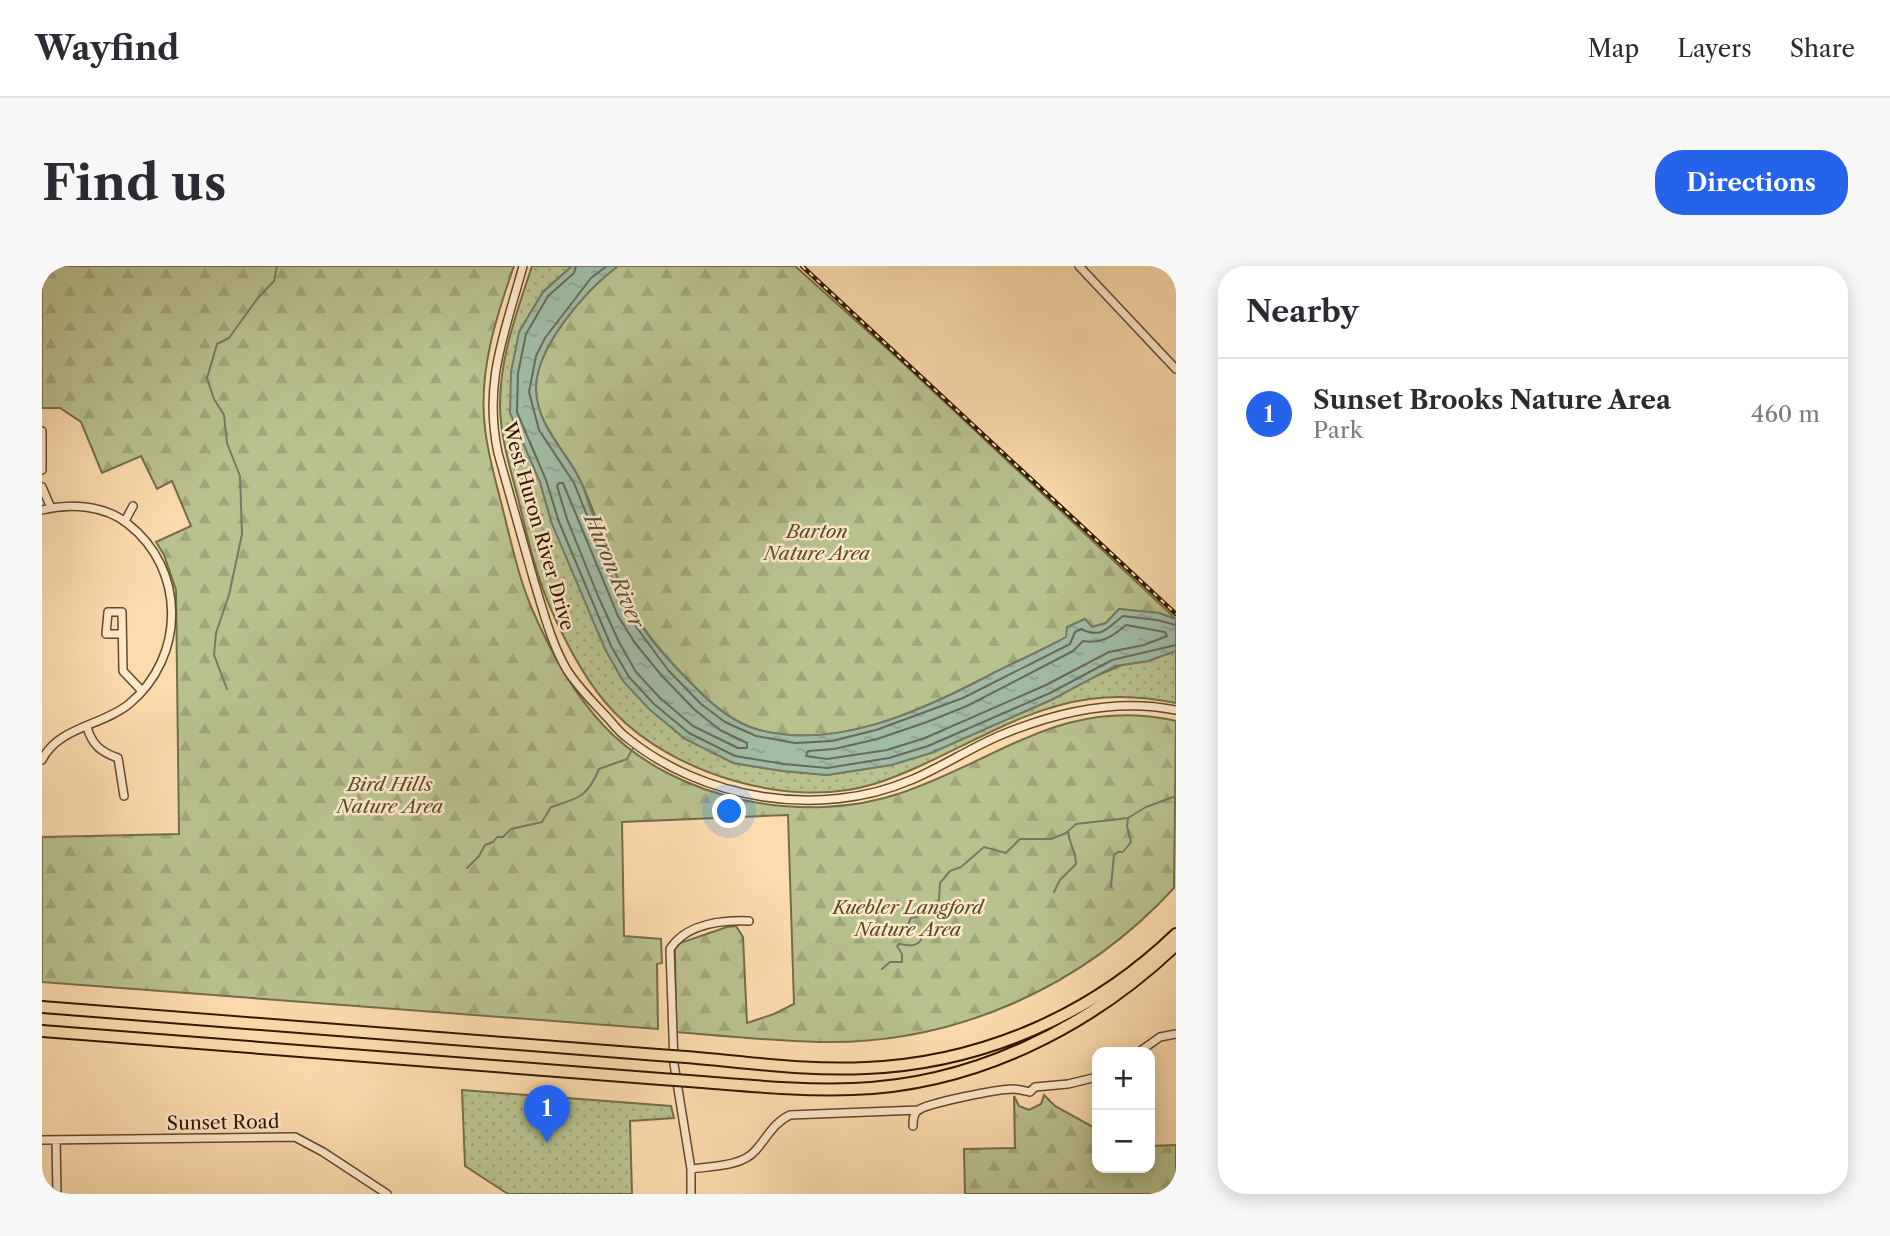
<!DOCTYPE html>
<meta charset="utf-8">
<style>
:root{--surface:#fff;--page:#f7f7f7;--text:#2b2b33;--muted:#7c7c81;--line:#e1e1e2;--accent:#2563eb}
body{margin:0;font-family:"Libre Caslon Text",serif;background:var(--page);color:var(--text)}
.controls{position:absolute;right:21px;bottom:21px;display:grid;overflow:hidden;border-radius:14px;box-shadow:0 4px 18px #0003}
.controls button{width:63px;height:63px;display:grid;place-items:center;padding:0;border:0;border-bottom:2px solid var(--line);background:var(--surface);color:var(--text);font:35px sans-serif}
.you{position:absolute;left:688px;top:546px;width:24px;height:24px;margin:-18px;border:5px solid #fff;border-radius:50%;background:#1a73e8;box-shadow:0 0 0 10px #1a73e833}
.badge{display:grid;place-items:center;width:46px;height:46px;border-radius:50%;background:var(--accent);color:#fff;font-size:23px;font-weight:700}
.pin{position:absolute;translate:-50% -58px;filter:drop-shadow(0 2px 4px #0008)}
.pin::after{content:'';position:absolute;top:37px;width:24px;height:21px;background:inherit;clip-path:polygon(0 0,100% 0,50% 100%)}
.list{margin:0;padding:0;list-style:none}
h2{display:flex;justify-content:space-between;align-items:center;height:91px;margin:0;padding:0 28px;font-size:30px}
h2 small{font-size:23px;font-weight:400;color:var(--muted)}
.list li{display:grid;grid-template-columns:46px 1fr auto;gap:21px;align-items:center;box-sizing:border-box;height:112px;padding:0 28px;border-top:2px solid var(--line)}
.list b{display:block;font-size:26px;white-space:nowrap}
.list p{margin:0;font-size:23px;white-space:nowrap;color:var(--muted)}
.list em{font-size:23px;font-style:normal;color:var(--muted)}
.map{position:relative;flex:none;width:1134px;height:928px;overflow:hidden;border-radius:28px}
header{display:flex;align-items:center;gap:42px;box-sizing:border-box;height:98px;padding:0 35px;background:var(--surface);border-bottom:2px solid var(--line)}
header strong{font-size:33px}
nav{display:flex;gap:38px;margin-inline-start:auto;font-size:24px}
.intro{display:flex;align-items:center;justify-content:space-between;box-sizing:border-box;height:168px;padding:0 42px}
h1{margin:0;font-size:49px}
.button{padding:18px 32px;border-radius:28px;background:var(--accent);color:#fff;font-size:24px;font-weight:700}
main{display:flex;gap:42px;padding:0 42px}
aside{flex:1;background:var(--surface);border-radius:28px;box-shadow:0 4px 18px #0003}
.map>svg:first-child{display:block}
.forest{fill:url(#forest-firs);stroke:#756d48;stroke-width:2}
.park{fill:url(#park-dots);stroke:#756d48;stroke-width:2}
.water{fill:url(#water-ripples);stroke:#747a64;stroke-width:2}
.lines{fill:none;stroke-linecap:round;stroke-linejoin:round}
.shore{stroke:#686a54;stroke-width:2}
.stream{stroke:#747a64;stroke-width:2}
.minor-casing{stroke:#64492c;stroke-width:10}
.highway-casing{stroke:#311800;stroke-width:14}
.minor{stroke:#fde8ca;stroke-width:7}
.highway{stroke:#fcdcae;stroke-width:10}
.rail-casing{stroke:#311800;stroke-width:4.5}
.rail{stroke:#fde8ca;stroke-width:2;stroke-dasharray:5;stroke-linecap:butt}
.highway-bridge-casing{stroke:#311800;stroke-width:14;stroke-linecap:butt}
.highway-bridge{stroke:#fcdcae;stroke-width:10}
.labels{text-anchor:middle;stroke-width:5;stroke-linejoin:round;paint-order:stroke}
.street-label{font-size:19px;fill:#311800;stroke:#fde8ca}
.park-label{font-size:19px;font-style:italic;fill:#5a4b2b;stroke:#fde8ca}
.water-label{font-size:21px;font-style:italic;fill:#58513a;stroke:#fde8ca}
</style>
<header>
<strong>Wayfind</strong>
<nav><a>Map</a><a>Layers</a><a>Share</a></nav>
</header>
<div class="intro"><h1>Find us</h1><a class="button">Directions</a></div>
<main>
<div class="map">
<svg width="1134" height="928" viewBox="0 0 1134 928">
<defs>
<pattern id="forest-firs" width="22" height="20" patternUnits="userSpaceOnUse" patternTransform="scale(1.75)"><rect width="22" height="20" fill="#b9c28f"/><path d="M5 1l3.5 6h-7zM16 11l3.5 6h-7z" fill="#a0a67a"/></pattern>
<pattern id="park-dots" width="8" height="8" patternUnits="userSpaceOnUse" patternTransform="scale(1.75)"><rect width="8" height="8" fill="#b9c28f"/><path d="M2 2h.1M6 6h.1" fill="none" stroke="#a0a67a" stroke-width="1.8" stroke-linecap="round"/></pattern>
<pattern id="water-ripples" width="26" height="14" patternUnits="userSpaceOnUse" patternTransform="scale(1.75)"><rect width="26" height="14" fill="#a0bca7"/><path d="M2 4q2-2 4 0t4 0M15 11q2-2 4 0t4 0" fill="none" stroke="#8aa18e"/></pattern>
</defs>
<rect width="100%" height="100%" fill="#fcdcae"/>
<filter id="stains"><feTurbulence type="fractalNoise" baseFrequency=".00286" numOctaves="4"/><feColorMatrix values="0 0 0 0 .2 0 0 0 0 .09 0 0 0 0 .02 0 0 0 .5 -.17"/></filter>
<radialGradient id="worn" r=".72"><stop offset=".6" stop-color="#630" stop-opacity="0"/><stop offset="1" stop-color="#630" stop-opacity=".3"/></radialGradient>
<!-- forest -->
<path class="forest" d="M0,0h472c-18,51 -36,107 -29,162 3,29 12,57 19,86 8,32 15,64 28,95 18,42 40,83 72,117 71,75 201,100 297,67 97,-33 162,-96 271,-73l4,1 -2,167c-91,99 -219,157 -355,154 -47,-1 -95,-6 -143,-10l-1,-83 5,-6 47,-16 9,-1 7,11 4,86 27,-9 20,-10 -6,-189 -166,7 2,114 37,3 1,24 -5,1 1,65 -616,-47v-145l137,-3 -3,-244 -12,-35 -8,-13 35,-16 -19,-45 -15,8 -16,-33 -39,17 -21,-51 -21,-14h-18z
M576,0h177l108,97 273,256 -17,-6 -40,-4 -13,14 -14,4 -7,-8 -17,8 -1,10c-27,14 -55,26 -81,40 -67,35 -150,73 -227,53 -26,-7 -47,-25 -65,-44 -23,-23 -47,-49 -63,-78 -21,-41 -31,-87 -51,-128 -14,-30 -42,-53 -44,-89 -2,-43 50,-101 82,-125z
M1002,829l11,11 40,22 2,40h53v-22l26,-1v49h-211l-1,-45 51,-1 -1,-52 5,10 10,4 12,-6z"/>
<!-- park -->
<path class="park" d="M490,0h40l-29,26 -24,40 21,150 12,42 181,239 50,8 44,4 64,-10 40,-12 122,-54 38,-21 31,-13 26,-4 28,-10v52c-29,-6 -57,-8 -86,-4 -77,10 -143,62 -216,85 -83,26 -201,-10 -260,-72 -28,-29 -48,-68 -64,-105 -15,-35 -23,-72 -32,-109 -8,-30 -17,-59 -18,-90 -1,-49 17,-96 32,-142z
M420,824l209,16 3,12 -44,3 2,73h-124l-43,-28z"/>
<!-- water -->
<path class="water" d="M530,0h46c-32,24 -84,82 -82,125 2,36 29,59 44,89 5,9 7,20 11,30 13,32 24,67 40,98 15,29 40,55 63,78 18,19 39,37 65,44 76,20 160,-18 227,-53 26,-14 54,-25 80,-40l1,-10 18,-8 7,8 14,-4 13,-14 40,4 17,6v32l-28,10 -33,5 -62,33 -122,54 -40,12 -64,10 -44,-4 -50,-8 -48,-24 -36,-30 -26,-28 -18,-32 -53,-125 -12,-42 -30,-69 1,-41 8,-40 24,-40z"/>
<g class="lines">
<!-- shore -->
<path class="shore" d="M534,0l-2,7 -26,23 -22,38 -8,39 -1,39 29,68 13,42 52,124 18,31 25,27 35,29 46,23 49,8 43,4 62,-10 39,-12 122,-53 62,-33 64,-15
M565,0l-16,12 -46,60 -9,18 -7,36 10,38 35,53 52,130 42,57 33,34 24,18 31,14 39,7 37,-2 44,-11 87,-32 107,-54 5,-12 6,-3c21,10 26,-1 42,-13l34,4 19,5
M521,217l55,133 17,27 27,33 33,34 25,20 27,13v5h-9l-45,-22 -33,-28 -24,-26 -17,-30 -21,-46 -31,-77 -10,-33 2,-3z
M1084,359l39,7 2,4 -23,9 -35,7 -63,33 -121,53 -38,12 -60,9 -21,-3 2,-5 26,-2 43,-10 50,-17 40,-16 106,-55 10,-10c18,3 29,-4 43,-16z"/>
<!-- stream -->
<path class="stream" d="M185,423l-13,-34 2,-22 13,-38 13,-61 -2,-58 -13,-33 -3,-28 -10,-16 -7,-21 10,-34 12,-6 28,-39 17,-18 3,-15
M425,602l12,-12 6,-11 8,-3 4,-5h6l8,-8 31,-7 9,-15c27,-9 36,-9 48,-38l28,-10 6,-11
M1069,621l3,-32 4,-3h5l8,-10 -4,-16 1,-7
M1012,626l6,-12 16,-16c0,-14 -7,-20 -8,-33
M864,663l5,-11 8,-2 6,-9 8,-1 6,-6 1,-17 10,-12 11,-4 23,-20 22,6 14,-14h31l15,-6 10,-9 52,-6 18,-11 30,-11
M840,703l8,-7h12v-8l-5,-8 2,-2c9,1 16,4 22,-4l-1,-5"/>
<defs>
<path id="minor" d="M481,0c-18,67 -40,116 -25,187 12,43 24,85 36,128 9,29 17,62 33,89 10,16 24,30 37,44 8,8 14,17 22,23 77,63 194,82 285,43 31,-13 59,-32 90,-45 55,-23 115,-37 175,-25
M1037,0l97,103
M0,204v-39
M0,221l9,21
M0,244c28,-7 63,-5 86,14 58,45 58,133 1,180 -27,22 -71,23 -87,56
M83,255l8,-15
M80,368h-16l2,-22h14l1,59 19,20
M45,461c5,18 14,25 31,31l6,38
M1097,786l21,-15 16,-3
M871,860c0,-6 0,-11 4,-15 9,-8 82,-22 96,-22 6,0 11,2 17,3l5,-5 33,-3 29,-7
M0,874l253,-3 28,15 64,42
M14,874l1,54
M649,903c19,-3 50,-2 64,-18 12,-13 18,-28 35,-36l129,-5
M649,928v-25l-17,-105 -4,-115c16,-25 52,-29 79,-28"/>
<path id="highway" d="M0,741l616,48
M0,765l619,48
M644,791c60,5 121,14 180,11 117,-5 226,-53 310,-134
M647,815c54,4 109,10 164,8 121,-4 236,-61 323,-144"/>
</defs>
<!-- minor casing -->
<use href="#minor" class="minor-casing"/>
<!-- highway casing -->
<use href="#highway" class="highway-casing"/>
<!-- minor -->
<use href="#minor" class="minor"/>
<!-- highway -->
<use href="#highway" class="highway"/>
<defs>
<path id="rail" d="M760,0l374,348"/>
</defs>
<!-- rail casing -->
<use href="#rail" class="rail-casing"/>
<!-- rail -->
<use href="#rail" class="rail"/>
<defs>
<path id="highway-bridge" d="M616,789l28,2
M619,813l28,2"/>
</defs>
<!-- highway-bridge casing -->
<use href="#highway-bridge" class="highway-bridge-casing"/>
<!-- highway-bridge -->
<use href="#highway-bridge" class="highway-bridge"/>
</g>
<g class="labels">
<!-- street labels -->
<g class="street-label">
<text transform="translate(497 260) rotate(74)" y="7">West Huron River Drive</text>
<text transform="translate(181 856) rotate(-1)" y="7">Sunset Road</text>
</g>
<!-- park labels -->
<g class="park-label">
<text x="775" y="272">Barton<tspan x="775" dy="22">Nature Area</tspan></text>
<text x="348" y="525">Bird Hills<tspan x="348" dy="22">Nature Area</tspan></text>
<text x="866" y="648">Kuebler Langford<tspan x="866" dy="22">Nature Area</tspan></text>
</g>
<!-- water labels -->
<g class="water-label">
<text transform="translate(572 305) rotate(67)" y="7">Huron River</text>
</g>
</g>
<rect width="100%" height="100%" filter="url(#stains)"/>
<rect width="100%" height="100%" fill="url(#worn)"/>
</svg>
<div class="controls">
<button>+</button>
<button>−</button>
</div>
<div class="you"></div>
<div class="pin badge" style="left:505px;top:877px">1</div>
</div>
<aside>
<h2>Nearby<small></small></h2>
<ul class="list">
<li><span class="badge">1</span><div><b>Sunset Brooks Nature Area</b><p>Park</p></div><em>460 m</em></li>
</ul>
</aside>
</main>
